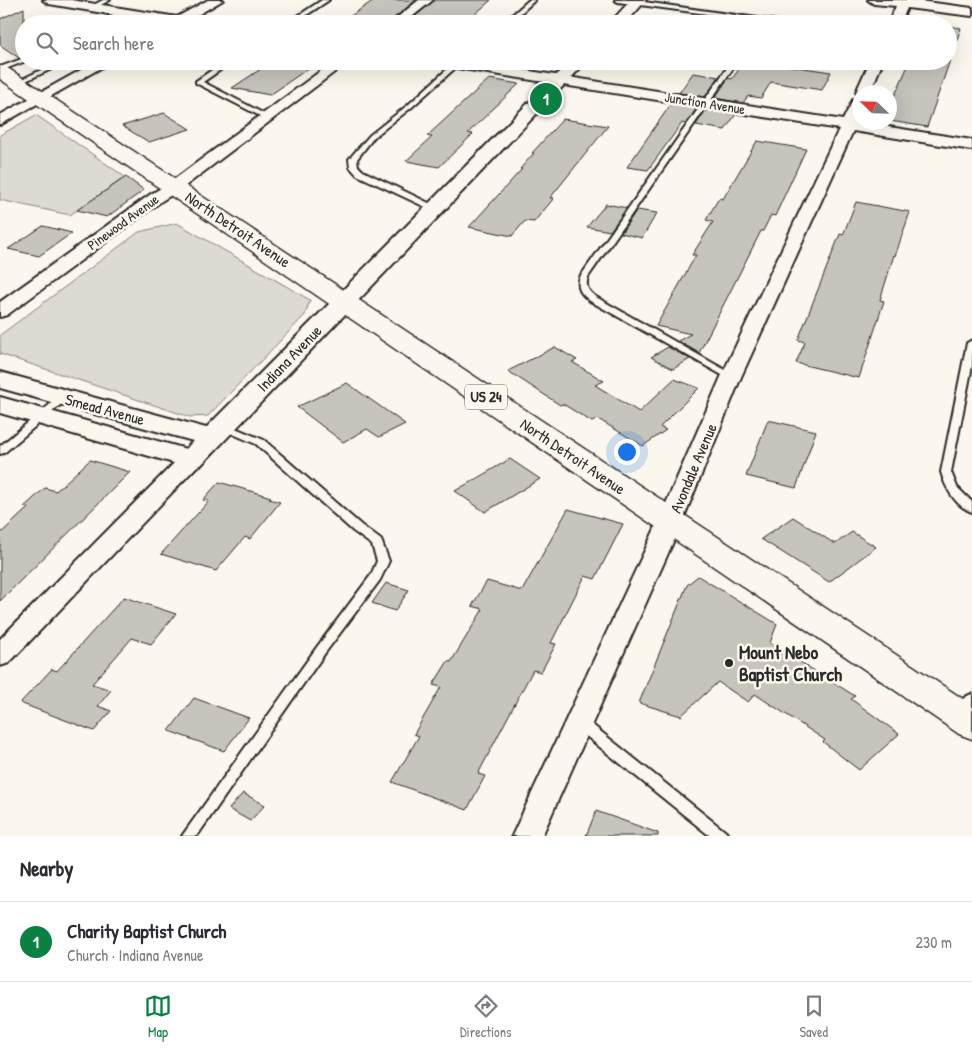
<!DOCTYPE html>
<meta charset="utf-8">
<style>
:root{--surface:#fff;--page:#f2f2f3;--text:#2b2b33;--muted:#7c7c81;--line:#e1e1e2;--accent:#0b8043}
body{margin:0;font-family:"Patrick Hand",sans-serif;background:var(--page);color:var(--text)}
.compass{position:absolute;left:852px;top:85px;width:45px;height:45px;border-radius:50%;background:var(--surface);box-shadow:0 5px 20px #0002;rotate:293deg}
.you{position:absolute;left:626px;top:451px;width:18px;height:18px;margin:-12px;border:4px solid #fff;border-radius:50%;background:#1a73e8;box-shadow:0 0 0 8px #1a73e833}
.badge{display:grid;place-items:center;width:32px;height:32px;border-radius:50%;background:var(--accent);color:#fff;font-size:16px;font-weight:700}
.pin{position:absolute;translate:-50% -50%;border:2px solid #fff;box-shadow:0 1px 5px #0006}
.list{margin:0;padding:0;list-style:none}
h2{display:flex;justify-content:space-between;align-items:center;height:65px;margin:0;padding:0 20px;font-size:21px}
h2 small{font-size:16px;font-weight:400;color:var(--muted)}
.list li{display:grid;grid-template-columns:32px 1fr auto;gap:15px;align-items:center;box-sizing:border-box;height:80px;padding:0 20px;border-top:1px solid var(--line)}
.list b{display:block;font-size:19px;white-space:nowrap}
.list p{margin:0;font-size:16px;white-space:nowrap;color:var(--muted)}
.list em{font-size:16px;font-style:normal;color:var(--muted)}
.icon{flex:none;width:28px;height:28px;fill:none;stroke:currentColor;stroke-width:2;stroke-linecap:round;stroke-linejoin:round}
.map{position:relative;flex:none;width:972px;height:836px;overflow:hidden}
.search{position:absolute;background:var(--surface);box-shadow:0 5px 20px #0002;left:15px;right:15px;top:15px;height:55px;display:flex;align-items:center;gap:12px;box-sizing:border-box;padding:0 18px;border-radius:28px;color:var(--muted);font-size:19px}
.sheet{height:145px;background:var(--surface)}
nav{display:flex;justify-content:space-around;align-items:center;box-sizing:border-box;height:70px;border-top:1px solid var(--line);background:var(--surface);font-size:14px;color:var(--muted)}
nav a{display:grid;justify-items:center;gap:2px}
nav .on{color:var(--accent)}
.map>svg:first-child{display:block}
.green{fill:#dddad0;stroke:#84827e}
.building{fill:#c7c4bc;stroke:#2b2b2b}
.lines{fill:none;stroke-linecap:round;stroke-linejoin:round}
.service-casing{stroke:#2b2b2b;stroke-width:4}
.minor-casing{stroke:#2b2b2b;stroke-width:4}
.tertiary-casing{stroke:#2b2b2b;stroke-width:4}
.primary-casing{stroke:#2b2b2b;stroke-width:3}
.service{fill:#fbf7ec;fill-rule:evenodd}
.minor{fill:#fbf7ec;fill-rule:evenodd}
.tertiary{fill:#fbf7ec;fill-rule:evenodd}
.primary{fill:#fbf7ec;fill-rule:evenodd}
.poi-dot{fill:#2b2b2b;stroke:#fbf7ec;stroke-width:2}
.labels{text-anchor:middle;stroke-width:5;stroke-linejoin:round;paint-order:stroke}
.far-street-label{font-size:14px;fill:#2b2b2b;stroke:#fbf7ec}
.shield{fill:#fbf7ec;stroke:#696865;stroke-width:1}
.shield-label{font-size:15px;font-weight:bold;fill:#2b2b2b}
.street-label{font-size:16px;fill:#2b2b2b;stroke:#fbf7ec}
.near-poi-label{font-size:19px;font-weight:bold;fill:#2b2b2b;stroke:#fbf7ec;text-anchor:start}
</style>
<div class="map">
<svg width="972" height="836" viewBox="0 0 972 836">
<rect width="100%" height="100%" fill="#fbf7ec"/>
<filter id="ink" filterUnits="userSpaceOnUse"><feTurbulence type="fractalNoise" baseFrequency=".02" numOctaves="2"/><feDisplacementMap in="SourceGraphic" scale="10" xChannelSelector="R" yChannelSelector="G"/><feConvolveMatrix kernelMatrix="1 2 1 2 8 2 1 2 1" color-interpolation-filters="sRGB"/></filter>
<g filter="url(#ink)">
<!-- green -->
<path class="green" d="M36,115l89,62 -55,38 -70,-15v-65z
M177,223l133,77 -5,15 -97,101 -18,1 -190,-63v-19l139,-103z"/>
<!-- building -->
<path class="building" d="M374,0h42l-29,24h-48z
M435,0h56l-27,24h-58z
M24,8v48l-5,2 -19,-13v-26z
M948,26l13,2 -34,99 -37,-6v-27l5,1 15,-34h38z
M273,61l37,6 -40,28 -38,-7z
M745,61h12l74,11 -9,18 -51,-8 -10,16 -13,-2 -5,7 -28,-5 13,-20 4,1z
M693,73l26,4 -14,20 -26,-4z
M489,79l30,5 -51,49 5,1 -34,33 -33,-6 26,-24 -5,-1z
M671,104l26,4 -11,16 -4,-1 -34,47 -21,-3z
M706,110l30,4 -11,16 -29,-5z
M164,113l26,16 -41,13 -27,-16z
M563,119l45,7 -58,72h4l-20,24 -9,-1 -13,15 -43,-9 53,-58h-2l14,-16h-2z
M757,141l49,8 -31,67 -4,-1 -8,16h-2l-62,122 -21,-12 13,-7 -35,-8 40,-71h-4l21,-33 -7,-2 13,-22 4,1z
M126,177l18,13 -37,27 -30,-7z
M856,202l54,10 -15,44 -1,-1 -14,45 4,1 -25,77 -63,-15 9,-21 -7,-2 42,-106 3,1z
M606,204l21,4 -17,23 -23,-4z
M637,210l20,3 -15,25 -21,-5z
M43,226l29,7 -33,23 -31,-7z
M555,347l22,13 -5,2 32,19 -9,4 44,27 35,-33 25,9 -39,39 6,3 -23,16 -45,-27 -6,3 -29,-18 -3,1 -52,-34z
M668,347l22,12 -17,10 -22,-12z
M347,383l58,41 -26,13 -12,-8 -24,13 -46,-35z
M768,420l48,11 -20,57 -50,-12z
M510,459l30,20 -55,33 -30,-21z
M90,460l40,12 -130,129v-67l28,-26 -4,-1 21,-19 11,3z
M219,482l52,15 -2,2 11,3 -30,37 -5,-2 -29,34 -55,-17 48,-53 -6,-1z
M568,509l55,15 -28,55 -10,-3 -34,67 5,1 -15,28 -8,-2 -22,41 -33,63 7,2 -18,34 -75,-28 27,-46 -5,-2 27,-47 -8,-2 15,-24 3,1 32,-53 -11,-3 15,-25 35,10z
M793,517l42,27 17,-12 24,15 -47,35 -68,-43z
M698,576l79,48 -7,19 85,53 -4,3 48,35 -40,36 -36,-28 2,-2 -70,-46 -7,8 -30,-20 -37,34 -42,-13 48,-118z
M386,583l23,7 -14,21 -23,-8z
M124,597l52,17 -25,30 -19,-6 -40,46 19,6 -13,16 13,5 -17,20 -74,-28 32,-34 5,2z
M194,698l55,20 -25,33 -55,-20z
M243,793l22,12 -15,16 -21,-12z
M596,811l62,22v3h-72z"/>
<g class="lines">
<defs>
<path id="service" d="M103,0h7l-15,8 -5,-1z
M322,0h7l-36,24h-7z
M529,0h6l-26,24h-7z
M615,0h15l169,24h-18l-163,-22z
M120,11l5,1 -22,12h-8z
M147,15l5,1 -13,8h-8z
M24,58v3h2l-26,10v-4z
M60,61h9l-50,23 -5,-1z
M225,61h8l-30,21 67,35v2h-4l-70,-36v-2z
M456,61h7l-51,46 -38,30 -17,22 1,7 5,5 74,36v4h-3l-77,-36 -7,-8 -1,-8 21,-24 38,-30z
M732,61h6l-150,216c-3,10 0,14 8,20l138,78 2,2 -5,3 -141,-79c-9,-7 -14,-13 -10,-24z
M972,340v26l-21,106 6,15 15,15v10c-16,-5 -27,-25 -31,-40l26,-129z
M63,395l5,3 -2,2 -62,53 -4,1v-8l60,-50z
M223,423l41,17 97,85 20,15 8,21 -9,19 -55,73 -128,183h-15l135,-189 54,-72 6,-14 -5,-16 -19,-14 -97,-87 -37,-16 -1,-2 1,-2z
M972,694v13c-6,5 -9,10 -18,8l-2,-4c4,-7 13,-15 20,-17z
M580,718l5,1 141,113 2,4h-18l-135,-109 -2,-4 2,-4z"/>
<path id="minor" d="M43,0h28l106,17 31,-17h15l-32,19 13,2 2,3h-37l-120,-20z
M419,0h14l-30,24h-14z
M868,0h43l61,8v8l-65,-8 -7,16h-12l8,-18 -22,-2z
M97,61h16l-113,64v-10z
M334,61h15l-169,129 -17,10 -156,115 -7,2v-15l151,-108 17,-10z
M432,61h33l378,59 10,-20 7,-4v21l-3,5 115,18v10l-119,-19 -112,246 -59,145 -140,314h-30l146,-314 63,-145 118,-248 -401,-64z
M870,61h13l-13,31h-10l-2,3 -2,-3z
M191,452l8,2 3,5 -3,5 -190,199 -9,3v-27l183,-185z"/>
<path id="tertiary" d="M631,0h15l-21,24h-16z
M570,61h17l-386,404 -10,3 -191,-55v-16l186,52 7,-8 -193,-53v-16l206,56z"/>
<path id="primary" d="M0,66l6,1 966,638v34l-13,-5 -959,-655z"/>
</defs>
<!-- service casing -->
<use href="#service" class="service-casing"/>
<!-- minor casing -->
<use href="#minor" class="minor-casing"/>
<!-- tertiary casing -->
<use href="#tertiary" class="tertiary-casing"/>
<!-- primary casing -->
<use href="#primary" class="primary-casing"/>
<!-- service -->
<use href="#service" class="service"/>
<!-- minor -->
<use href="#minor" class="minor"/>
<!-- tertiary -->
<use href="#tertiary" class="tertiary"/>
<!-- primary -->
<use href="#primary" class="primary"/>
</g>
</g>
<!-- markers -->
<circle class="poi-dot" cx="729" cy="663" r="5"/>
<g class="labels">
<!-- far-street labels -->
<g class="far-street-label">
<text transform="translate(705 103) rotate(9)" y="5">Junction Avenue</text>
<text transform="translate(123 222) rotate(-36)" y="5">Pinewood Avenue</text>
</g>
<!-- shield labels -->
<rect class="shield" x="465" y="384.5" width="42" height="25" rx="4"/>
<g class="shield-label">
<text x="486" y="402">US 24</text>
</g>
<!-- street labels -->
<g class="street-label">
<text transform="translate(238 229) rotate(34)" y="6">North Detroit Avenue</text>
<text transform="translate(289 358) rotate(-46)" y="6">Indiana Avenue</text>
<text transform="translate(105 409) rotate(15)" y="6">Smead Avenue</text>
<text transform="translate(573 456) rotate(34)" y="6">North Detroit Avenue</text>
<text transform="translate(693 468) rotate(-67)" y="6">Avondale Avenue</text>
</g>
<!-- near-poi labels -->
<g class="near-poi-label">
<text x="739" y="659">Mount Nebo<tspan x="739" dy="22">Baptist Church</tspan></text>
</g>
</g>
</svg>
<svg class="compass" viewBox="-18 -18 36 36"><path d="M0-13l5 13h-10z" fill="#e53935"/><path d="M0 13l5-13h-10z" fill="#7c7c81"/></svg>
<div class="you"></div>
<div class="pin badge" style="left:546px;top:99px">1</div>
<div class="search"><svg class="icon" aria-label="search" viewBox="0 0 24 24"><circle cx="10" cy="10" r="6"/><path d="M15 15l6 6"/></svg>Search here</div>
</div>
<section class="sheet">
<h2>Nearby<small></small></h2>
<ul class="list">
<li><span class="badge">1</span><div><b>Charity Baptist Church</b><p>Church · Indiana Avenue</p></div><em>230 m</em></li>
</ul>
</section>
<nav>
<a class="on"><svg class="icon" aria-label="map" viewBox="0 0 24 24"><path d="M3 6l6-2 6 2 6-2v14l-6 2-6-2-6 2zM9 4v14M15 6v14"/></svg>Map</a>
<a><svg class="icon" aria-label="directions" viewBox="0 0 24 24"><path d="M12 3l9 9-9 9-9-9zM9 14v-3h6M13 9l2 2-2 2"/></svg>Directions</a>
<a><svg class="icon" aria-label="saved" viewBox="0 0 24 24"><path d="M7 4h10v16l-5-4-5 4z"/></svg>Saved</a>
</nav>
